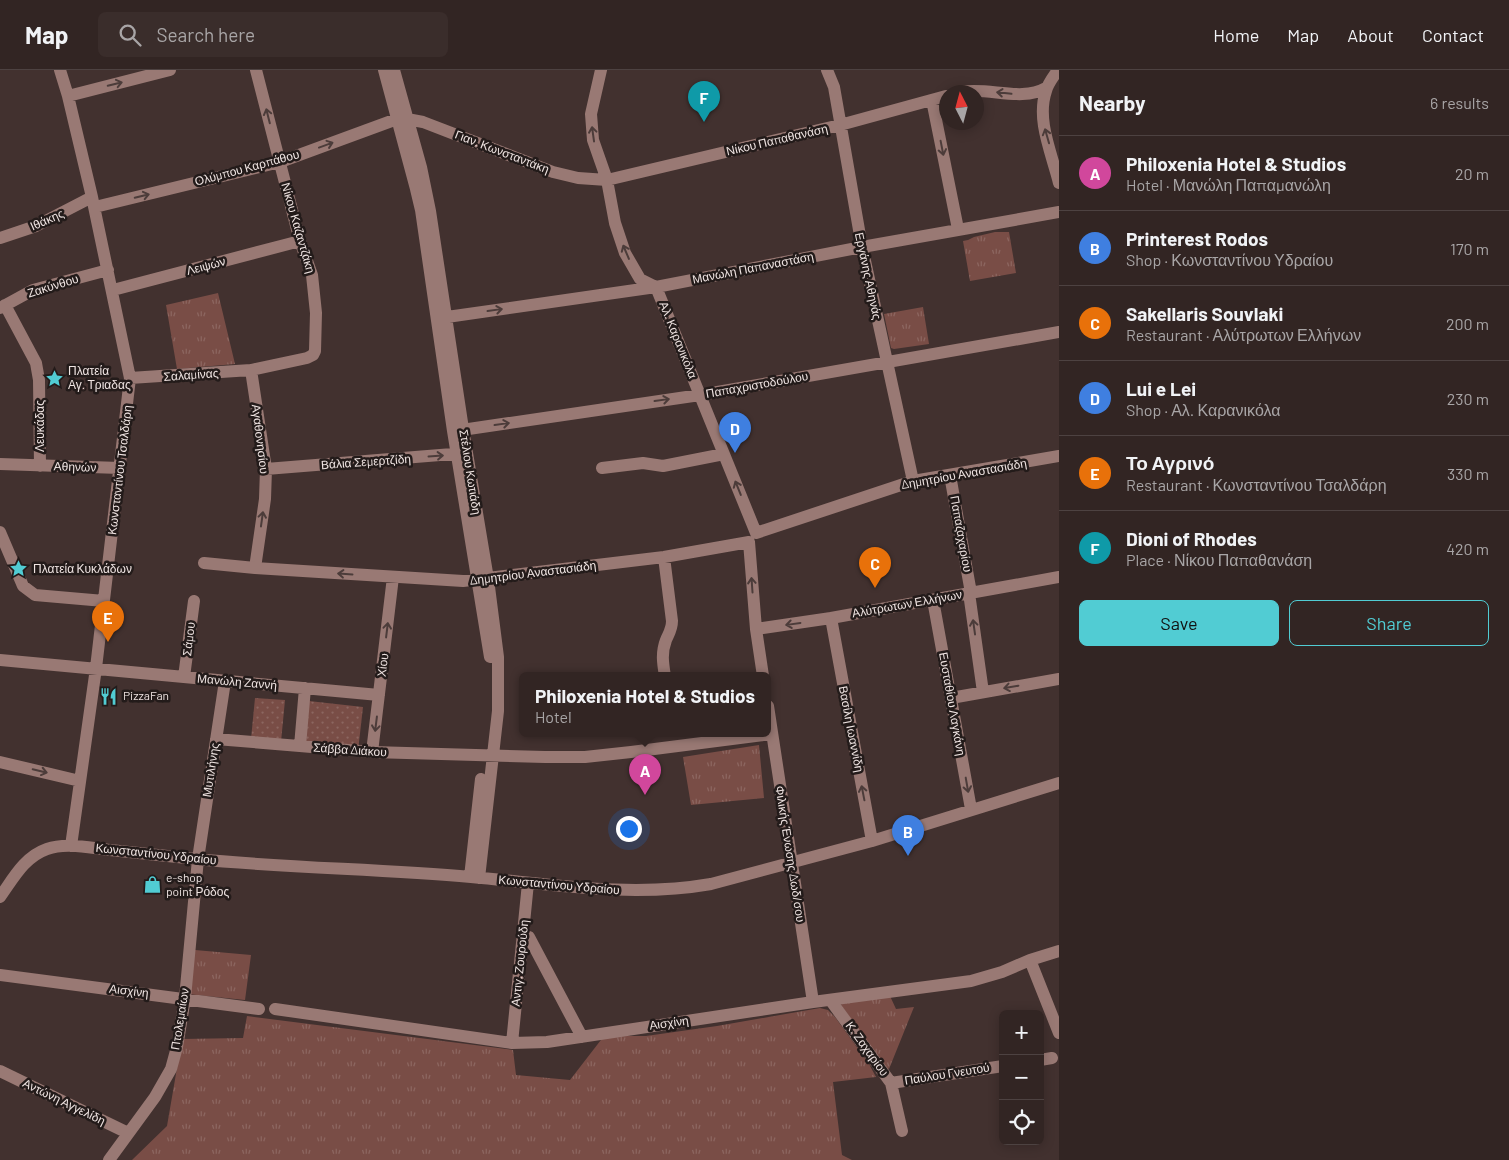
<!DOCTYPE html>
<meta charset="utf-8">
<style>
:root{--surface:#322523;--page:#3a2d2b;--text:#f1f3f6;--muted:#a8a5a6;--line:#4d4241;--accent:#51ccd3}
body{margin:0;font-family:Barlow,sans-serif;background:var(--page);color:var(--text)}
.controls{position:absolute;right:15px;bottom:15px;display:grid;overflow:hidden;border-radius:8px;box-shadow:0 2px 12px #0003}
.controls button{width:45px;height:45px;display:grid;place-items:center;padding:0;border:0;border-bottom:1px solid var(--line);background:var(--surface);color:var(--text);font:25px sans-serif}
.compass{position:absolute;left:939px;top:15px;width:45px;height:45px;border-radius:50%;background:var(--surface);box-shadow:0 2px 12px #0003;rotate:354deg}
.you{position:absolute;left:628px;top:758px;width:18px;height:18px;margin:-12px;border:4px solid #fff;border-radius:50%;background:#1a73e8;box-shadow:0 0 0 8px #1a73e833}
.badge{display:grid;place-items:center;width:32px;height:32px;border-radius:50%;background:var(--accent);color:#fff;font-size:16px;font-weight:700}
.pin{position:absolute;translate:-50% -41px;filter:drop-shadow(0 1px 2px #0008)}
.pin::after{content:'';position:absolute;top:26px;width:18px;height:15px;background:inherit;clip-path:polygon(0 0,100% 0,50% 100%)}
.popup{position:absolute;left:519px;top:602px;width:252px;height:65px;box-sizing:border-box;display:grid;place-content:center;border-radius:8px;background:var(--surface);filter:drop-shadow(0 1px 4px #0005);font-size:16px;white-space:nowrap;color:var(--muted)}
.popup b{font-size:19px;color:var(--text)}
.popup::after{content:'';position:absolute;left:50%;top:100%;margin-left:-10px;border:10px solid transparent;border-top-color:var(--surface)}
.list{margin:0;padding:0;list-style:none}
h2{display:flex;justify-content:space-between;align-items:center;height:65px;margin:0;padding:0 20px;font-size:21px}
h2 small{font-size:16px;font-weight:400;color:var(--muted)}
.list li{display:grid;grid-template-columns:32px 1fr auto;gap:15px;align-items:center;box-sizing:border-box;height:75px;padding:0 20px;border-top:1px solid var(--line)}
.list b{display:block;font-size:19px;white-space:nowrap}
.list p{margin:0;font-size:16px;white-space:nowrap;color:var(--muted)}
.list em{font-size:16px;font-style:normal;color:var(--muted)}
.actions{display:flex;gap:10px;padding:15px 20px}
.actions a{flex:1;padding:11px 0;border:1px solid var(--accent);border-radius:8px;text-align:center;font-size:18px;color:var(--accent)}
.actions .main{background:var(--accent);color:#111}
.icon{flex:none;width:28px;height:28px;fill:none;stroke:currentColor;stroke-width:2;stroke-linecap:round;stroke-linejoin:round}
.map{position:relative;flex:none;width:1059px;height:1090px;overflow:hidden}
header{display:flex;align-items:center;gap:30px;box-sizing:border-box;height:70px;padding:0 25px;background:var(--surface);border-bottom:1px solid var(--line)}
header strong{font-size:24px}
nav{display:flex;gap:28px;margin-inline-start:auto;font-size:18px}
.search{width:350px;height:45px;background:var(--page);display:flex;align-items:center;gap:12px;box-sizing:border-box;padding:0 18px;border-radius:8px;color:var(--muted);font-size:19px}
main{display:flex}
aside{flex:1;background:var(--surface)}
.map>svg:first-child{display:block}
.grass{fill:url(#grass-tufts)}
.park{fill:url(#park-dots)}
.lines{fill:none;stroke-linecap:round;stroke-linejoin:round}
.minor{stroke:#997974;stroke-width:12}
.oneway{stroke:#4c3c3a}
.labels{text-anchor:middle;stroke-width:5;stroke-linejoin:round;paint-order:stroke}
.street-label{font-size:12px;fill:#efe4e2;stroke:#231b1a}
.poi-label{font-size:12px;fill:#efe4e2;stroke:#231b1a;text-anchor:start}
</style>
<header>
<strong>Map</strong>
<div class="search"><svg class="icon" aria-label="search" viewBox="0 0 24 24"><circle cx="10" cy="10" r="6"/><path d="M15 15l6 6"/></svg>Search here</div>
<nav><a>Home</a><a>Map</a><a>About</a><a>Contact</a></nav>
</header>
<main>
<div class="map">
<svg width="1059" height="1090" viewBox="0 0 1059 1090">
<defs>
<pattern id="grass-tufts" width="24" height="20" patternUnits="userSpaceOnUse" patternTransform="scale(1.25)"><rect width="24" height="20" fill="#794d46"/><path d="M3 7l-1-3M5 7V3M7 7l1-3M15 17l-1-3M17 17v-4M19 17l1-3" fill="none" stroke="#8c6660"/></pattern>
<pattern id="park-dots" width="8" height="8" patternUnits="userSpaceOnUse" patternTransform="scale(1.25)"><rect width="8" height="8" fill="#794d46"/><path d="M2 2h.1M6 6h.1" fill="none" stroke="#8c6660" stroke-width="1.8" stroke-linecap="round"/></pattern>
</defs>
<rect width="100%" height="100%" fill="#42312f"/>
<!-- grass -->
<path class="grass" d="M995,162h14l7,41 -46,8 -7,-40 5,-1 6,-3z
M218,223l17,71 -58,5 -11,-64z
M923,237l6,37 -35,5 -3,-1 -7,-34z
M759,675l5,53 -73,7 -8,-48z
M195,880l56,5 -6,45 -58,-6z
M890,926l6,13 18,-2 -25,62 -4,-2 -44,-62 2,-5z
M820,938l8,2 7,7 34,47 7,13 -43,5 9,73 10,5h-720l35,-34 15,-87 61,-1 4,-22 266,34 3,25 54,5 34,-44h42l71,-10z"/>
<!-- park -->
<path class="park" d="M255,628l30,2 -4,42 -30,-3z
M309,631l54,6 -5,44 -53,-5z"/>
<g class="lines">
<!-- minor -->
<path class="minor" d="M60,0l8,26 24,101 38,181 -34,290 -25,178
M384,0l32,119 5,21 32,221 37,226
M394,0l27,97 9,44 33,218 25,150 10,78v54l-19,167
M601,0l-10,44 2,26 14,40 8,43 10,30 15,26 16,8
M827,0l7,17 28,160 51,234
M1058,0c-4,6 -10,13 -12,21 -10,29 6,63 13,92
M961,22c28,-5 60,10 85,-4
M68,26l102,-26
M932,30l26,129
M95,137l185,-45 117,-43h10l16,3 130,50 25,6 29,2 233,-55 106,-29
M0,168l36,-12 56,-29
M656,217l100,246
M113,220l187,-49
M5,235l31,58 3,17 1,86
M0,238l33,-18 75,-20
M447,247l209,-30 206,-40 197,-35
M251,300l15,99 -1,30 -10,69
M130,308l121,-8 56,-12 6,-3 2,-4 1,-38 -4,-38 -12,-34 -44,-171
M455,361l245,-36 359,-63
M0,394l120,4
M602,398l41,-5 20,3 61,-12
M266,399l199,-16
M950,405l21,118
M0,462l23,54 12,9 69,6
M756,463l157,-52 146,-25
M749,472l7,87 7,47
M664,487l8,64c0,8 -3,12 -6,19 -5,13 -3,24 -1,36
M204,493l51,5 208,13 201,-24 85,-15
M969,523l14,99
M933,530l38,209
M831,548l41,223
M756,559l75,-11 228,-41
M0,590l379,35
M184,607l10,-76
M951,628l108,-19
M768,636l45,296
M216,669l156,13 173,5h40l46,-5 141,-18
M300,676l5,-58
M372,682l21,-175
M0,692l80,19
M470,807l11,-98
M0,827c13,-18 24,-40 47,-48 19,-7 43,-1 63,1 29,3 58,6 86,9 92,9 184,10 275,18 80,7 160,21 240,7l161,-43 187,-58
M529,867l53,100
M1030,890l29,73
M0,905l259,34
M831,931l60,82 11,48
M275,939l237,34 35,-1 266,-40 158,-21 31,-9 28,-12 29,-9
M512,973l16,-160
M1040,990l12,-2
M0,1001l128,62
M891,1013l112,-17
M109,1090l46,-63 16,-28 6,-22 8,-49 13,-139 27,-178"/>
</g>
<!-- one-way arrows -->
<defs><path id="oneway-shaft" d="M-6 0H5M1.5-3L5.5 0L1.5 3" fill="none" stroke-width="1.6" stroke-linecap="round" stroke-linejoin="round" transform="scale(1.25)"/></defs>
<g class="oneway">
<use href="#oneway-shaft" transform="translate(115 14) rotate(-14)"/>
<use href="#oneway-shaft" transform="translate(1004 23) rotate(-174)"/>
<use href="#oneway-shaft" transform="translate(268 46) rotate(-104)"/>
<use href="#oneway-shaft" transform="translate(593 64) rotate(-98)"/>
<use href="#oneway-shaft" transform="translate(1047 66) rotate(-106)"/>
<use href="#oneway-shaft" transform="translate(326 75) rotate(-20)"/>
<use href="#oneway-shaft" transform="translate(942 78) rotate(79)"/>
<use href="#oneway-shaft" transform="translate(142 126) rotate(-14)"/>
<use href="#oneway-shaft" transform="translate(626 182) rotate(-113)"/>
<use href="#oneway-shaft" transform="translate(495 240) rotate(-8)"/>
<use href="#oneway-shaft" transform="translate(662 330) rotate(-8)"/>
<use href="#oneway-shaft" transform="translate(502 354) rotate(-8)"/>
<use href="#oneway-shaft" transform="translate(436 386) rotate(-4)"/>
<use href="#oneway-shaft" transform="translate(738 418) rotate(-112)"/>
<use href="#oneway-shaft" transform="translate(262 449) rotate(-82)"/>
<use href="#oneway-shaft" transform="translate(345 504) rotate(-176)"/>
<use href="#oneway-shaft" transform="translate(752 515) rotate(-94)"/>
<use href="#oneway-shaft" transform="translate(793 554) rotate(172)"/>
<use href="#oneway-shaft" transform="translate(974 557) rotate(-98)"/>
<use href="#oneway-shaft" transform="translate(387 560) rotate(-83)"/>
<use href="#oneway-shaft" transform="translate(1011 617) rotate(170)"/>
<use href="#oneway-shaft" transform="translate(376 654) rotate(97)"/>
<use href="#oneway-shaft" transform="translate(40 701) rotate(13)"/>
<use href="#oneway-shaft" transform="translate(967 715) rotate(80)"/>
<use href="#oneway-shaft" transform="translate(863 723) rotate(-101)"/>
</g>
<!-- icons -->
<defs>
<symbol id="sight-bare" viewBox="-9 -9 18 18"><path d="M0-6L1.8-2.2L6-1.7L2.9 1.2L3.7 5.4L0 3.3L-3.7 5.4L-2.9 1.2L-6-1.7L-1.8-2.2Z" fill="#51ccd3" stroke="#231b1a" stroke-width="2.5" paint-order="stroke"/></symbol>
<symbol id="restaurant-bare" viewBox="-9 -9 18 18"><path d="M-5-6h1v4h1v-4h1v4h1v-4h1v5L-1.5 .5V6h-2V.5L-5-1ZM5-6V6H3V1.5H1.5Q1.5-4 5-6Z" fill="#51ccd3" stroke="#231b1a" stroke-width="2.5" paint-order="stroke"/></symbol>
<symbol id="shop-bare" viewBox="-9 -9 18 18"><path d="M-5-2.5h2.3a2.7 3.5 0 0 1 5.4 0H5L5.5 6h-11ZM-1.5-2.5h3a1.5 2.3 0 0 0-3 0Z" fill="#51ccd3" stroke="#231b1a" stroke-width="2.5" paint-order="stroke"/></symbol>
</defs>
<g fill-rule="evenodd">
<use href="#sight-bare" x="42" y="296" width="25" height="25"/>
<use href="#sight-bare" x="6" y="486" width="25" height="25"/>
<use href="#restaurant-bare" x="96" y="614" width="25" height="25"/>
<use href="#shop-bare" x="140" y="802" width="25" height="25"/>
</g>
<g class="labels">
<!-- street labels -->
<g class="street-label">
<text transform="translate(777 70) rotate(-13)" y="4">Νίκου Παπαθανάση</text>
<text transform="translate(502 82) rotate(21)" y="4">Γιαν. Κωνσταντάκη</text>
<text transform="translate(247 98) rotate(-15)" y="4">Ολύμπου Καρπάθου</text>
<text transform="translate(47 150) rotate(-24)" y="4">Ιθάκης</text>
<text transform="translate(298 158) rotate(74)" y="4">Νίκου Καζαντζάκη</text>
<text transform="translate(206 196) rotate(-15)" y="4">Λειψών</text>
<text transform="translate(753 198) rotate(-11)" y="4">Μανώλη Παπαναστάση</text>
<text transform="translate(868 206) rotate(78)" y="4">Εργάνης Αθηνάς</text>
<text transform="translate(53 216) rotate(-17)" y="4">Ζακύνθου</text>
<text transform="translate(678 270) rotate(68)" y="4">Αλ. Καρανικόλα</text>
<text transform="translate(191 305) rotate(-4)" y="4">Σαλαμίνας</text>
<text transform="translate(757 315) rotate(-10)" y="4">Παπαχριστοδούλου</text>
<text transform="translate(40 356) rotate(-90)" y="4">Λευκάδας</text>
<text transform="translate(260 369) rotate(83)" y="4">Αγαθονησίου</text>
<text transform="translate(366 392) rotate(-4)" y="4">Βάλια Σεμερτζίδη</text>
<text transform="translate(75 397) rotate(2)" y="4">Αθηνών</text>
<text transform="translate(120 400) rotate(-83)" y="4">Κωνσταντίνου Τσαλδάρη</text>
<text transform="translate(470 402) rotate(81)" y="4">Στέλιου Κωτιάδη</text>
<text transform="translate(964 404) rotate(-10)" y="4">Δημητρίου Αναστασιάδη</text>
<text transform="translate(961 464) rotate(80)" y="4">Παπαζαχαρίου</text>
<text transform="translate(533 503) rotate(-7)" y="4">Δημητρίου Αναστασιάδη</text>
<text transform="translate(907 534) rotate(-10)" y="4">Αλύτρωτων Ελλήνων</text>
<text transform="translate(189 569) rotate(-83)" y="4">Σάμου</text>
<text transform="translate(383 595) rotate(-83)" y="4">Χίου</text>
<text transform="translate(237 612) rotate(5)" y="4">Μανώλη Ζαννή</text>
<text transform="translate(952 634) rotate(80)" y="4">Ευσταθίου Λαγκάνη</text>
<text transform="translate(851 659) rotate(79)" y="4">Βασίλη Ιωαννίδη</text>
<text transform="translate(350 680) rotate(4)" y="4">Σάββα Διάκου</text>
<text transform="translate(211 700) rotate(-81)" y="4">Μυτιλήνης</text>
<text transform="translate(156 784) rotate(6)" y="4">Κωνσταντίνου Υδραίου</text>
<text transform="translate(790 784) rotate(81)" y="4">Φιλικής Ένωσης Δωδ/σου</text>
<text transform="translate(559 815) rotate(5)" y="4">Κωνσταντίνου Υδραίου</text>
<text transform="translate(520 893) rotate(-84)" y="4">Αντιγ. Ζουρούδη</text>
<text transform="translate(129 921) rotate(7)" y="4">Αισχίνη</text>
<text transform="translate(180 949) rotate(-81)" y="4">Πτολεμαίων</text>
<text transform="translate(669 953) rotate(-8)" y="4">Αισχίνη</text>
<text transform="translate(867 979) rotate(54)" y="4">Κ. Ζαχαρίου</text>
<text transform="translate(947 1004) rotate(-9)" y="4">Παύλου Γνευτού</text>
<text transform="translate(64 1032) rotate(26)" y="4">Αντώνη Αγγελίδη</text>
</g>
<!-- poi labels -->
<g class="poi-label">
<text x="68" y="305">Πλατεία<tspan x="68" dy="14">Αγ. Τριαδας</tspan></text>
<text x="33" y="503">Πλατεία Κυκλάδων</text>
<text x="123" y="630">PizzaFan</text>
<text x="166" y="812">e-shop<tspan x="166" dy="14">point Ρόδος</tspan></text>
</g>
</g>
</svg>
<div class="controls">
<button>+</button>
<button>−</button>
<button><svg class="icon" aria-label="locate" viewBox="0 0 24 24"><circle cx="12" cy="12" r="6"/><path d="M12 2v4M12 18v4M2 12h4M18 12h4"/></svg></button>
</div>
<svg class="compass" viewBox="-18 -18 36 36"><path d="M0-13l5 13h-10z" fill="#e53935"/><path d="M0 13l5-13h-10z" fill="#a8a5a6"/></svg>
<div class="you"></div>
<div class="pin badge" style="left:645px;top:725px;background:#d1479c">A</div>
<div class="popup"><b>Philoxenia Hotel &amp; Studios</b>Hotel</div>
<div class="pin badge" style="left:908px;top:786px;background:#3f7fe0">B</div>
<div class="pin badge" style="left:875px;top:518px;background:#e8710a">C</div>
<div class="pin badge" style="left:735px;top:383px;background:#3f7fe0">D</div>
<div class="pin badge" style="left:108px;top:572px;background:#e8710a">E</div>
<div class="pin badge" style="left:704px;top:52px;background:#0f9aa8">F</div>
</div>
<aside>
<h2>Nearby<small>6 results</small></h2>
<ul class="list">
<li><span class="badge" style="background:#d1479c">A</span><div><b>Philoxenia Hotel &amp; Studios</b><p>Hotel · Μανώλη Παπαμανώλη</p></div><em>20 m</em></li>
<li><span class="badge" style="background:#3f7fe0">B</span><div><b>Printerest Rodos</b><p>Shop · Κωνσταντίνου Υδραίου</p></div><em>170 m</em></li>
<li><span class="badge" style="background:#e8710a">C</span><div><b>Sakellaris Souvlaki</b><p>Restaurant · Αλύτρωτων Ελλήνων</p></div><em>200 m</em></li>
<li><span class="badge" style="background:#3f7fe0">D</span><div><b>Lui e Lei</b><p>Shop · Αλ. Καρανικόλα</p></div><em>230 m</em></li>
<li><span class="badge" style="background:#e8710a">E</span><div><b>Το Αγρινό</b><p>Restaurant · Κωνσταντίνου Τσαλδάρη</p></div><em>330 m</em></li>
<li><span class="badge" style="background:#0f9aa8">F</span><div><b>Dioni of Rhodes</b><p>Place · Νίκου Παπαθανάση</p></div><em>420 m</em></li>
</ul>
<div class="actions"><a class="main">Save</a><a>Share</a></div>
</aside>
</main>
